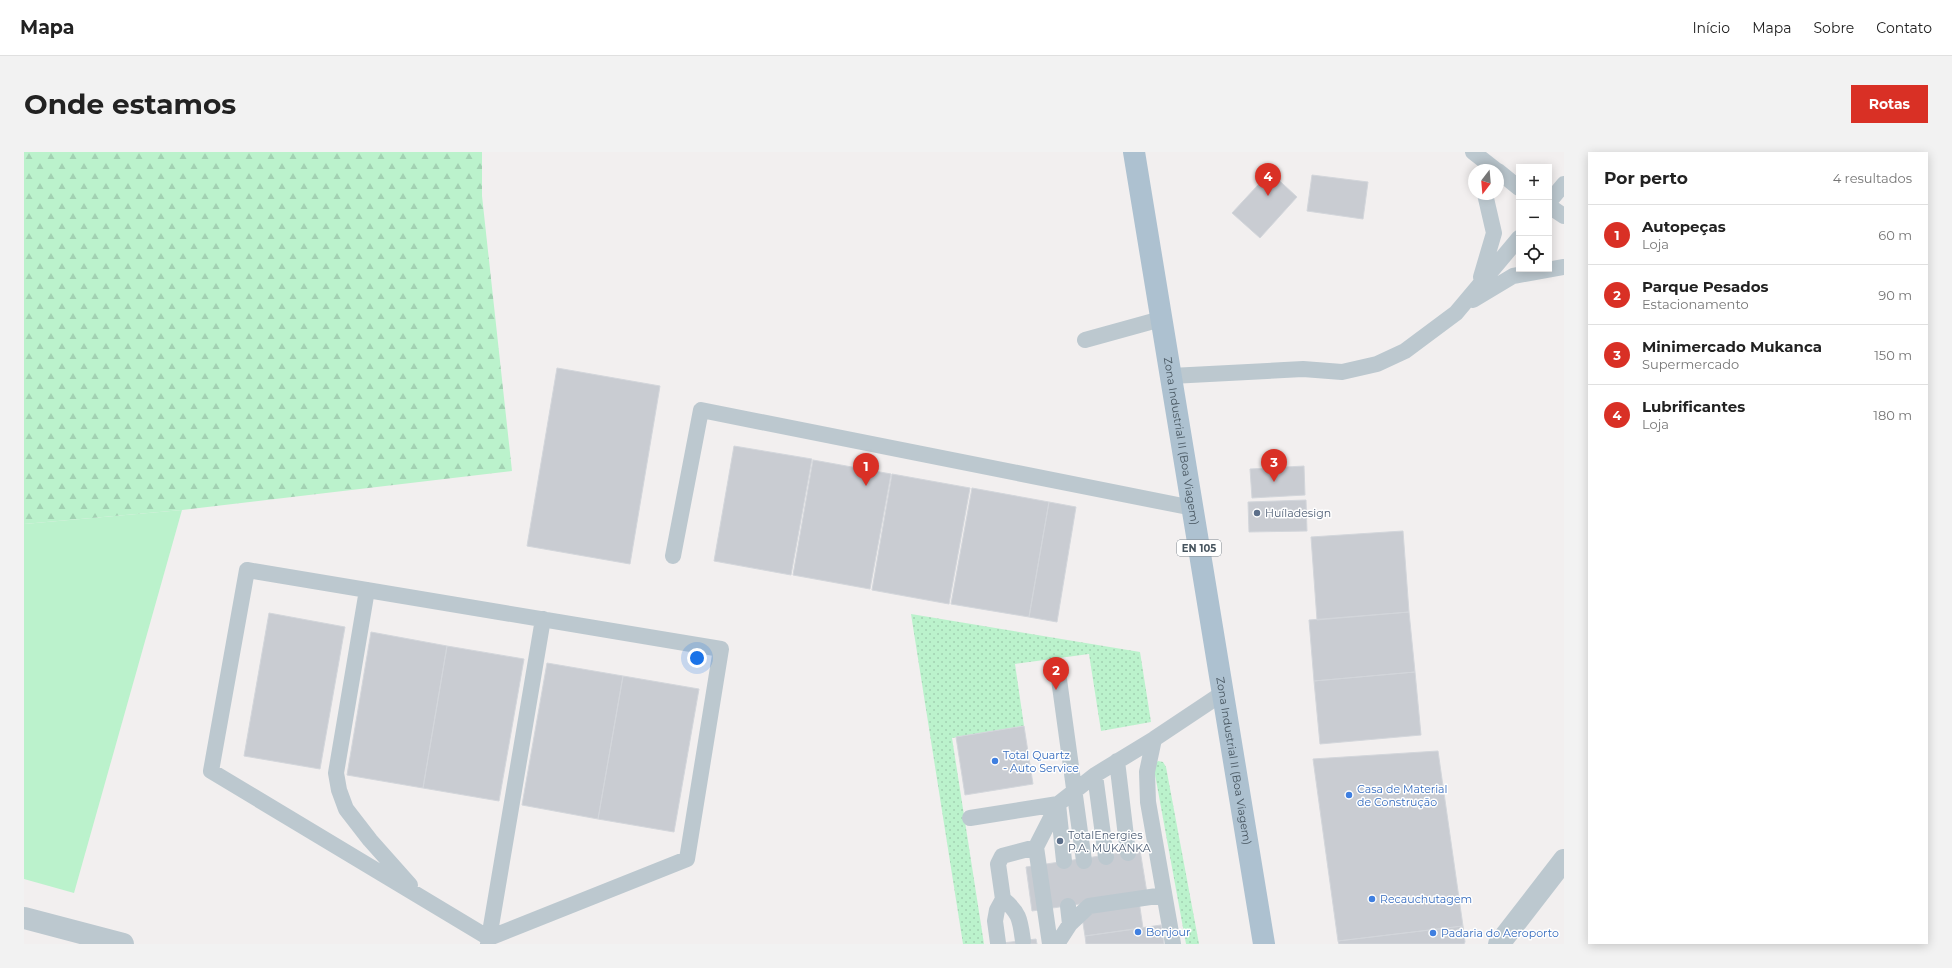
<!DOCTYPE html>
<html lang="pt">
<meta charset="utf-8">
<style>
:root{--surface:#fff;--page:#f2f2f2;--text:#222;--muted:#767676;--line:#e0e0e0;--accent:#d93025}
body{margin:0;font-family:Montserrat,sans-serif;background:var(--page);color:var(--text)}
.controls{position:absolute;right:12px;top:12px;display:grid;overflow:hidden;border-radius:0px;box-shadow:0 2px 10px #0003}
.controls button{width:36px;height:36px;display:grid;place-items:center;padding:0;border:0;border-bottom:1px solid var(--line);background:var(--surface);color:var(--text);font:20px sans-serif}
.compass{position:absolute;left:1444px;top:12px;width:36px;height:36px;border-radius:50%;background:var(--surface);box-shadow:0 2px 10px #0003;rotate:196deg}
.you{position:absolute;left:673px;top:506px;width:14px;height:14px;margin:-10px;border:3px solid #fff;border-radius:50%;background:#1a73e8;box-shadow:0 0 0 6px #1a73e833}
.badge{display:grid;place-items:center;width:26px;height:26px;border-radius:50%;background:var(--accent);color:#fff;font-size:13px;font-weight:700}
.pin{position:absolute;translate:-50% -33px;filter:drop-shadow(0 1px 2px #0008)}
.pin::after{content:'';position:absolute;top:21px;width:14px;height:12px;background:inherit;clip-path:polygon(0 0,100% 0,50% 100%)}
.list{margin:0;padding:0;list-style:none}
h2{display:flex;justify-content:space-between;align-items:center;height:52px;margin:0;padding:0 16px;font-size:17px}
h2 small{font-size:13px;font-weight:400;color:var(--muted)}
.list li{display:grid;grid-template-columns:26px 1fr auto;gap:12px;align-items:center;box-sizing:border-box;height:60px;padding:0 16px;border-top:1px solid var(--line)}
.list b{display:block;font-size:15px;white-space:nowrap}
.list p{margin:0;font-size:13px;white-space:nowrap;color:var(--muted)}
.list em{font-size:13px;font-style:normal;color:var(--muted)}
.icon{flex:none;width:22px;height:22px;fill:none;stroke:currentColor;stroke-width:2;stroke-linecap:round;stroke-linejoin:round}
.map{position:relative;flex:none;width:1540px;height:792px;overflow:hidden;border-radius:0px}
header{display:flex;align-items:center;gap:24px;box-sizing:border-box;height:56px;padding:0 20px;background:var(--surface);border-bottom:1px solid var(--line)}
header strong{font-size:19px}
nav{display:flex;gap:22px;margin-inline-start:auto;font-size:14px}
.intro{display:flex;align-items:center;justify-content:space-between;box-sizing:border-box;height:96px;padding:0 24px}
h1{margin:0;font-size:28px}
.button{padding:10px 18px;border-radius:0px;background:var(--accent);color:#fff;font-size:14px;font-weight:700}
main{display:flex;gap:24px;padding:0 24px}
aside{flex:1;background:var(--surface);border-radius:0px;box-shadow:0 2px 10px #0003}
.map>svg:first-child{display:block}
.grass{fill:#bbf2cc}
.forest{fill:url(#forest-firs)}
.park{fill:url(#park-dots)}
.building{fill:#c9ccd2;stroke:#d3d6db}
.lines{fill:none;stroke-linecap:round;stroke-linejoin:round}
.lane{stroke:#bcc8cf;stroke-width:16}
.street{stroke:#bcc8cf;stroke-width:22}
.primary{stroke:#adc1d0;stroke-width:22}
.service-dot{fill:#5c6f8a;stroke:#fff;stroke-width:1.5}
.shop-dot{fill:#3f7fe0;stroke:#fff;stroke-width:1.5}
.labels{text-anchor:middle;stroke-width:3;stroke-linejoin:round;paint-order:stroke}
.shield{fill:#fff;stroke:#7e878e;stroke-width:1}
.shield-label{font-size:10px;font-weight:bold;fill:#46545e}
.street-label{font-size:11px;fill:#46545e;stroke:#fff}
.service-label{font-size:11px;fill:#4e5e75;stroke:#fff;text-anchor:start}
.shop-label{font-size:11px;fill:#366cbe;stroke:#fff;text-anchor:start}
</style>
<header>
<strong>Mapa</strong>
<nav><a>Início</a><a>Mapa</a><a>Sobre</a><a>Contato</a></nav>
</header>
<div class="intro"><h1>Onde estamos</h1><a class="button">Rotas</a></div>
<main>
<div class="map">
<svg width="1540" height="792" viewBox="0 0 1540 792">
<defs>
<pattern id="forest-firs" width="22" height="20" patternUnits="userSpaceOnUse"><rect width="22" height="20" fill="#bbf2cc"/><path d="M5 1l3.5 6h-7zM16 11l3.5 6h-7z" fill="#a2d1b2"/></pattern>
<pattern id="park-dots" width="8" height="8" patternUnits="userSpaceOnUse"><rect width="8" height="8" fill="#bbf2cc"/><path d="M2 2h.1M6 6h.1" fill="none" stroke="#a2d1b2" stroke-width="1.8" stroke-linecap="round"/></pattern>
</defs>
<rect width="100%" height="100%" fill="#f2efef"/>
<!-- grass -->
<path class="grass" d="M158,358l-108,383 -50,-14v-355z"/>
<!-- forest -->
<path class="forest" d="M0,0h458v44l30,275 -330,39 -158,14z"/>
<!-- park -->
<path class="park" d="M887,462l229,38 11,70 -50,9 -12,-77 -74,10 9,62 -72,12 32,206h-21z
M1134,609l5,1 3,5 33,177h-13l-32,-175 1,-5z"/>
<!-- building -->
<path class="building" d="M1246,20l27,25 -37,41 -28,-25z
M1288,23l56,7 -5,37 -56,-8z
M533,216l103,18 -30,178 -103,-18z
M710,294l78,13 -21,116 -77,-14z
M789,308l78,14 -21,115 -77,-14z
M1280,314l1,29 -53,3 -2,-29z
M868,322l78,14 -21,116 -77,-14z
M948,336l77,14 -20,115 -78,-13z
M1282,348l1,31 -58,1 -1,-30z
M1025,350l27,5 -19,115 -28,-5z
M1379,379l6,81 -92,8 -6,-83z
M1385,460l6,60 -101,9 -5,-61z
M245,461l76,14 -25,142 -76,-13z
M347,480l76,14 -24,142 -76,-13z
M423,494l77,13 -25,142 -76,-13z
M523,511l76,13 -25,143 -76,-14z
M1391,520l6,63 -101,9 -6,-63z
M599,524l76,13 -25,143 -76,-13z
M1000,574l9,58 -68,11 -9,-58z
M1414,599l25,175 -125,15 -25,-182z
M1116,698l7,43 -9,1 5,34 -58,8 -5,-32 -48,7 -6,-44z
M1137,773l3,19h-78l-1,-8z
M1439,774l2,16 -1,2h-125l-1,-3z
M1012,787l1,5h-44l18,-2z"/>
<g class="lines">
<!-- lane -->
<path class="lane" d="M1449,0l23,18
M1474,19l21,17
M1525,50l15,-18
M1525,54l15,10
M1457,125l13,-44 -9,-39
M1449,148l40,-24 51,-9
M1061,188l76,-21
M1147,224l132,-7 39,3 35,-8 28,-13 51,-38 63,-75
M649,404l28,-146 492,98
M223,418l474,79 -34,210 -198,79 -278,-167z
M343,438l-31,183 3,17 7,19 24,31 40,45
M1034,520l26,189
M1130,587l-7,33 1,30 25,142
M1093,609l11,92
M1071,623l11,82
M946,666l88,-14 6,57
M979,747c17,14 17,21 20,42
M1044,754l2,18
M974,791l-3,-22 2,-11 6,-11 -5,-35 4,-8 34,-9
M464,792l55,-325
M1026,792l-14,-97 22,-43 37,-29 59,-36 69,-46
M1033,792l13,-20 19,-18 75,-11"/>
<!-- street -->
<path class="street" d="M0,766l99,26
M1475,792l65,-84"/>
<!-- primary -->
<path class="primary" id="s1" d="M1110,0l130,792"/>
</g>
<!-- markers -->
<g class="service-dot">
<circle cx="1233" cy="361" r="4"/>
<circle cx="1036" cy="689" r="4"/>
</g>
<g class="shop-dot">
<circle cx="971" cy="609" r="4"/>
<circle cx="1325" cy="643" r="4"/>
<circle cx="1348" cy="747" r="4"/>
<circle cx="1114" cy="780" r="4"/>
<circle cx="1409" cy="781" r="4"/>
</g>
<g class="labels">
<!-- shield labels -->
<rect class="shield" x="1153" y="388" width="44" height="16" rx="3"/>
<g class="shield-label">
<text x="1175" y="400">EN 105</text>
</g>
<!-- street labels -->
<g class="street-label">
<text dy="4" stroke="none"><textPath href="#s1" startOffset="293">Zona Industrial II (Boa Viagem)</textPath></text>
<text dy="4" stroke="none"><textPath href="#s1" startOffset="617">Zona Industrial II (Boa Viagem)</textPath></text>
</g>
<!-- service labels -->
<g class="service-label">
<text x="1241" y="365">Huíladesign</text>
<text x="1044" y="687">TotalEnergies<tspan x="1044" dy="13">P.A. MUKANKA</tspan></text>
</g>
<!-- shop labels -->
<g class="shop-label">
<text x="979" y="607">Total Quartz<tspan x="979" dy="13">- Auto Service</tspan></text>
<text x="1333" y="641">Casa de Material<tspan x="1333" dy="13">de Construção</tspan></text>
<text x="1356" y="751">Recauchutagem</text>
<text x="1122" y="784">Bonjour</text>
<text x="1417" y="785">Padaria do Aeroporto</text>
</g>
</g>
</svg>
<div class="controls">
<button>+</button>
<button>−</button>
<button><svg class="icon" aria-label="locate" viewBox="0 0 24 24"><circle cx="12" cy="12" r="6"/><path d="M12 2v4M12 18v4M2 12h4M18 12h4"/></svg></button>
</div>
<svg class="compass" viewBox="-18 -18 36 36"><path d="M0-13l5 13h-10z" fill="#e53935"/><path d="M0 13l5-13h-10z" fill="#767676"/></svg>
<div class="you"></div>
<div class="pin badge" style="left:842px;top:334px">1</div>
<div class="pin badge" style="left:1032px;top:538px">2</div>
<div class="pin badge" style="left:1250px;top:330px">3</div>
<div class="pin badge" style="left:1244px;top:44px">4</div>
</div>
<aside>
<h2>Por perto<small>4 resultados</small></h2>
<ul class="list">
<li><span class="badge">1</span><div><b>Autopeças</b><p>Loja</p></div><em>60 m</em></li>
<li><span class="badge">2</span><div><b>Parque Pesados</b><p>Estacionamento</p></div><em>90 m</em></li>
<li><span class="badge">3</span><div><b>Minimercado Mukanca</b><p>Supermercado</p></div><em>150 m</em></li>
<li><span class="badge">4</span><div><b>Lubrificantes</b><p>Loja</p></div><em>180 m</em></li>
</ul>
</aside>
</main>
